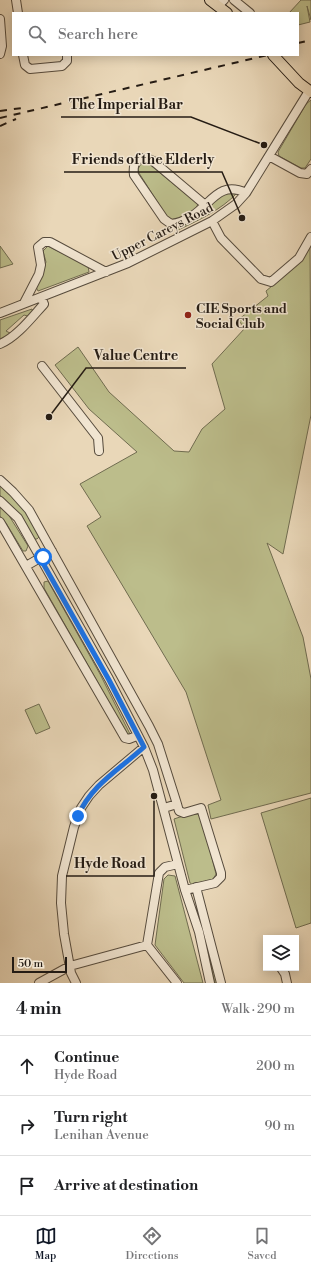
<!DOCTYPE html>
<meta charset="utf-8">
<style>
:root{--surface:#fff;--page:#f6f6f6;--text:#202124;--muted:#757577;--line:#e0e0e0;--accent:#111827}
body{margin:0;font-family:"Libre Bodoni",serif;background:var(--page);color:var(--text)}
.controls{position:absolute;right:12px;bottom:12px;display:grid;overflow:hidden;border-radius:0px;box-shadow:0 2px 10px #0003}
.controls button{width:36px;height:36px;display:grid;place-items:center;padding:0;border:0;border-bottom:1px solid var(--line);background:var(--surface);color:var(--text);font:20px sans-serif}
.scale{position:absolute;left:12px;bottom:10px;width:55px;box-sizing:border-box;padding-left:4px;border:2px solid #251c14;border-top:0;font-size:11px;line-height:14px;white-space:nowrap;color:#251c14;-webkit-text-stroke:3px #f1e5d1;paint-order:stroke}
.stop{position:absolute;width:12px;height:12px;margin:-9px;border:3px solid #1a73e8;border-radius:50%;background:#fff}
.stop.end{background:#1a73e8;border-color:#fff;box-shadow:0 1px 4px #0008}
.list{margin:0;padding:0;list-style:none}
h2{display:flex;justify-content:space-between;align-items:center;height:52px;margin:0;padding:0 16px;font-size:17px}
h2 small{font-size:13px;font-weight:400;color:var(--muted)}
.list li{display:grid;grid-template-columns:26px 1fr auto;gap:12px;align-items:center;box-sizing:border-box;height:60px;padding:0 16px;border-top:1px solid var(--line)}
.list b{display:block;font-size:15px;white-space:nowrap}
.list p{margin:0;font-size:13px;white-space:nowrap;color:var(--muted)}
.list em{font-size:13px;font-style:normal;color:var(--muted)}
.icon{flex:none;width:22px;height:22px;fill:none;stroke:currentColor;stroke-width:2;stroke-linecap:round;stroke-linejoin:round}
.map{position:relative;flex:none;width:311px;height:983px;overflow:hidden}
.search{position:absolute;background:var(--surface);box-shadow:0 2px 10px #0003;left:12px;right:12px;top:12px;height:44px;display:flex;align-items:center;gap:10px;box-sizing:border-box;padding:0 14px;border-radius:0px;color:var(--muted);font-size:15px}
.sheet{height:232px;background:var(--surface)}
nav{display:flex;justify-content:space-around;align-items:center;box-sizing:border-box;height:56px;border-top:1px solid var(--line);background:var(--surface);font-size:11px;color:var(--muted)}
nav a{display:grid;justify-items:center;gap:2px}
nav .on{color:var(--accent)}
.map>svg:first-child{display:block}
.green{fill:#bcbd8b;stroke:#706c50}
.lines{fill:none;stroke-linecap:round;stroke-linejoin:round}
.minor-casing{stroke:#564b3d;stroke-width:10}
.major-casing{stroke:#251c14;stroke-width:12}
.minor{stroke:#f1e5d1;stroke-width:8}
.major{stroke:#e9d7b8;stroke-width:10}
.rail{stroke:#251c14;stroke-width:2;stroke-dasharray:7 7;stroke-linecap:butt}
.route{stroke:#1a73e8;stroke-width:5}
.poi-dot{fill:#8f2418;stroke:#f1e5d1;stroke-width:1.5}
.labels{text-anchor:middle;stroke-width:3;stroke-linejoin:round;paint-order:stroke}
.street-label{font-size:13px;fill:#251c14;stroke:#f1e5d1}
.poi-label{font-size:13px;font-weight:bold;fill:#251c14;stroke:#f1e5d1;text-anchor:start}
.leader{fill:none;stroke:#251c14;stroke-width:1.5}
.callout-dot{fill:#251c14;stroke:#f1e5d1;stroke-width:1.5}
.callout-label{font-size:14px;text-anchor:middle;font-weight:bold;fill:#251c14;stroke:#f1e5d1;stroke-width:3;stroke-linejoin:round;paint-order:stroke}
</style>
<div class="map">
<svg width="311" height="983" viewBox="0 0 311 983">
<rect width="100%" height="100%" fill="#e9d7b8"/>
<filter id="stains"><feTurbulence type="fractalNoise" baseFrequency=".005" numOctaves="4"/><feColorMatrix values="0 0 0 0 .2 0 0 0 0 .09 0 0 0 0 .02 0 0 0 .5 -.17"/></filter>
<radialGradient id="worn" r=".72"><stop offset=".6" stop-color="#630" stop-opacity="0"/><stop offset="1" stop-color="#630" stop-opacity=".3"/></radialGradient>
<!-- green -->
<path class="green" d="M301,0h10v20l-4,-14 3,16 -12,3v-12h-9z
M311,100v59l-6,9h-4l-22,-12 -1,-4 28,-48z
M141,164h8l49,40c-3,9 -15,13 -23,17l-8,-4 -28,-44 -1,-4z
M228,193h9c-16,17 -38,27 -59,37l-3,-2 19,-10 25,-21z
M310,245l1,170 -28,139 -16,-11 36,94 8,42v114l-100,26 -3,-14 13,-5 -35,-108 -99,-166 14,-9 -21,-33 57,-32 -48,-43 -34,-44 23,-18 31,45 65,59 15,1 13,-23 23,-20 -13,-45 33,-36 -7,-8 30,-24 -2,-5 31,-26z
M0,246l13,18 -13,4z
M48,246l40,20 1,6 -51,19 -2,-4 10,-25 -3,-11z
M32,309l1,5 -2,3 -7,-2 -18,16 6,3 -12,8v-22z
M0,484l23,23 17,29 -3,3h-3l-16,-26 -18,-18z
M0,507l8,7 20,32 -2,5h-3l-17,-28 -6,-7z
M48,581l52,93 30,60h-2l-2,-2 -82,-144v-6z
M39,704l11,24 -14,6 -11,-24z
M311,798v125l-15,5 -35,-115z
M198,814l5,8 13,52 -3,6 -21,4 -2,-1 -16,-64 12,-4z
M168,875l7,1 28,107h-19l-29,-38 9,-66z
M199,909l20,74h-4l-19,-72z"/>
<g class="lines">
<defs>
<path id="minor" d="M16,0l2,13
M234,0l16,13
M218,6l6,-6
M0,19l2,27 -2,8
M23,55l2,10 5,4 32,-3 5,-5v-6
M269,156l31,17 7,1 4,-5
M204,204l-51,-43c-13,-7 -21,-1 -19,14l30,44 7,5c8,-1 15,-4 21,-8 19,-12 27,-36 54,-23
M212,221l9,17 40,41 10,3 28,-24 12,-21
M24,303l15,-29 2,-9 -3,-18 6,-5h6l56,30
M0,313l128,-50 84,-42 24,-17 10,-11 63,-102
M0,344c17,-7 32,-27 44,-40l-3,-7
M42,366l56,72 1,13
M0,480l13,12 16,18 120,216 9,18 19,60
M0,501l18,17 91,161 35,68 9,23 32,120 14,42 11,51
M0,522l125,216 4,1 5,-2
M26,566l26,-15
M164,808l13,-4 2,7 5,2 17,-5 20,65v4l-6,6 -30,7
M196,887l25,96
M147,945l30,38
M281,968l4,6 2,9
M39,983l31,-17 77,-21 12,-72 6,-6 13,-3
M76,983l-5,-10 -7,-39 -3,-31 1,-27 12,-49 7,-19 8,-12 10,-11 45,-38"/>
<path id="major" d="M210,0l17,13
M273,55l26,28 12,9"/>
</defs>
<!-- minor casing -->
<use href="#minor" class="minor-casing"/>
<!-- major casing -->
<use href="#major" class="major-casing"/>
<!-- minor -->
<use href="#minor" class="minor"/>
<!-- major -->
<use href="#major" class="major"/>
<!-- rail -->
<path class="rail" d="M298,43l13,-3
M0,111l22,-3
M0,118l268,-63
M0,126l16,-7"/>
</g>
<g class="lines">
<!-- route -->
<path class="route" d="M43,557l-3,1 69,122 35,67c-24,22 -53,38 -66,69"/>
</g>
<!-- markers -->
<circle class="poi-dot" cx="188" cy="315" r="4"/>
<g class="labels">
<!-- street labels -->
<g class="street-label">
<text transform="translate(162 231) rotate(-27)" y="5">Upper Careys Road</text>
</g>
<!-- poi labels -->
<g class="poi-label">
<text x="196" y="313">CIE Sports and<tspan x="196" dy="15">Social Club</tspan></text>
</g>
</g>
<!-- callouts -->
<path class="leader" d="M264 145L191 117H61M242 218L222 172H64M49 417L86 368H186M154 796L154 876H66"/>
<g class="callout-dot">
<circle cx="264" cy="145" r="4"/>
<circle cx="242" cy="218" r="4"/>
<circle cx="49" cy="417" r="4"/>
<circle cx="154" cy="796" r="4"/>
</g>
<g class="callout-label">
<text x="126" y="109">The Imperial Bar</text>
<text x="143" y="164">Friends of the Elderly</text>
<text x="136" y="360">Value Centre</text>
<text x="110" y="868">Hyde Road</text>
</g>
<rect width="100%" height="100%" filter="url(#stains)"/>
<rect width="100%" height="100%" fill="url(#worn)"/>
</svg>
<div class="controls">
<button><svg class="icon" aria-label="layers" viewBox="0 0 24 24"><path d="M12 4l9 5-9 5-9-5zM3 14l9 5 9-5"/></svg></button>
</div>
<div class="scale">50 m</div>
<div class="stop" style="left:43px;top:557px"></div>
<div class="stop end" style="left:78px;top:816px"></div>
<div class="search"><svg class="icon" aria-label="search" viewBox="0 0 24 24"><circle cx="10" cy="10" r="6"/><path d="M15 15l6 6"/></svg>Search here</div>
</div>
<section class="sheet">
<h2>4 min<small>Walk · 290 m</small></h2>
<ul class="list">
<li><svg class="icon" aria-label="ahead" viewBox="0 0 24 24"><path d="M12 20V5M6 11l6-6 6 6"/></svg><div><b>Continue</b><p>Hyde Road</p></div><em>200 m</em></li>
<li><svg class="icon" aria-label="right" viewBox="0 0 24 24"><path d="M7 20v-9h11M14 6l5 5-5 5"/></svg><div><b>Turn right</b><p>Lenihan Avenue</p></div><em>90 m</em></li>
<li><svg class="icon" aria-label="arrive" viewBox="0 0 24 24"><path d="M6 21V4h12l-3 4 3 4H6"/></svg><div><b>Arrive at destination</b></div></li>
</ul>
</section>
<nav>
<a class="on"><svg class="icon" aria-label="map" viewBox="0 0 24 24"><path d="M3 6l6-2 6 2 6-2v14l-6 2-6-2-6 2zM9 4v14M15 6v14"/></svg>Map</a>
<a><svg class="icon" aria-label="directions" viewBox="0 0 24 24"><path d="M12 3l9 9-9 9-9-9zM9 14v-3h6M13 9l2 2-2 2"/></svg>Directions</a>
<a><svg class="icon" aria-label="saved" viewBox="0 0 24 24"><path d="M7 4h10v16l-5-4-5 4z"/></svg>Saved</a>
</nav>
